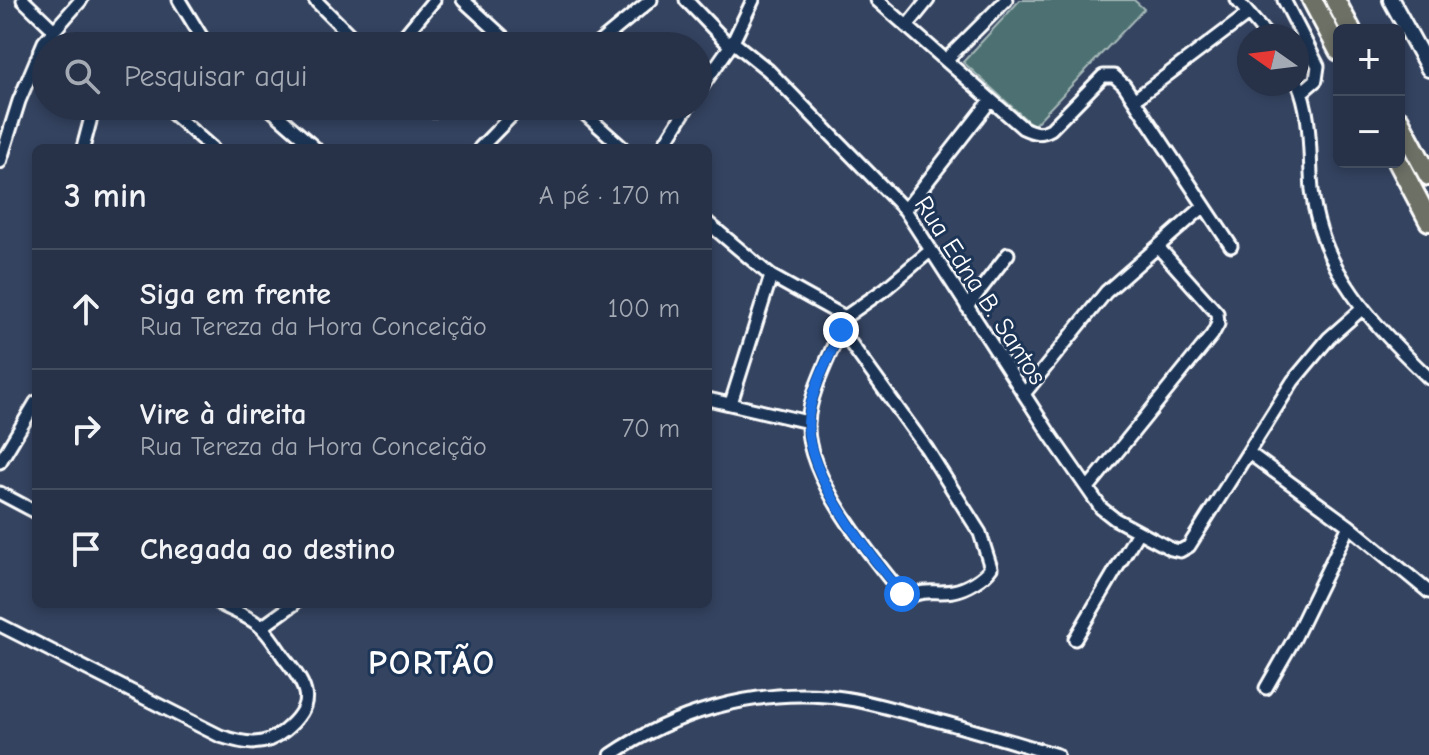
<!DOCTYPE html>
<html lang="pt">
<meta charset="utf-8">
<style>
:root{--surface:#273248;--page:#333e52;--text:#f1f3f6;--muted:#a4aab4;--line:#434d60}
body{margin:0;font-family:"Comic Neue",sans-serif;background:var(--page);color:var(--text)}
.controls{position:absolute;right:24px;top:24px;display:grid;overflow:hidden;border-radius:12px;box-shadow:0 4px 12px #0003}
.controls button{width:72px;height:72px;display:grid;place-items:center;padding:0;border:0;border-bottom:2px solid var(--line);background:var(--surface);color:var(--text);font:40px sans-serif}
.compass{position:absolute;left:1237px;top:24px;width:72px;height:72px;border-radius:50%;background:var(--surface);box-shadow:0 4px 12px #0003;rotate:284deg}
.stop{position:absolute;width:24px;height:24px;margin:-18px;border:6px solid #1a73e8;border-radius:50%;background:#fff}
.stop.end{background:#1a73e8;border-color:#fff;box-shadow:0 2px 8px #0008}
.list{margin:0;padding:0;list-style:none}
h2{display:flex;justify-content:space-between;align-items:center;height:104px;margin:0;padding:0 32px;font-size:34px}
h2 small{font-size:26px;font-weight:400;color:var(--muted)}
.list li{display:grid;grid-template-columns:52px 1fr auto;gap:24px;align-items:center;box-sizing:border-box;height:120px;padding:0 32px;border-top:2px solid var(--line)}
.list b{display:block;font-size:30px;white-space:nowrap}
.list p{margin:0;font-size:26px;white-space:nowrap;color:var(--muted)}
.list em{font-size:26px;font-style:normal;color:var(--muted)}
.icon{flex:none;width:44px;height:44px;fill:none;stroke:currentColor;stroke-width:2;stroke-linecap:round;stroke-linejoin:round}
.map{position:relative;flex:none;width:1429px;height:755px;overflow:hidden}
.search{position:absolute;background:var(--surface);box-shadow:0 4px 12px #0003;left:32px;top:32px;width:680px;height:88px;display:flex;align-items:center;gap:20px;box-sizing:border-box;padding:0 28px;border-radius:44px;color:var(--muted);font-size:30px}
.panel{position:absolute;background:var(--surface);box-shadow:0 4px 12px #0003;left:32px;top:144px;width:680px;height:464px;border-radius:12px}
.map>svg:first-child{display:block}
.green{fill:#4e7172;stroke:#a6b8b8;stroke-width:2}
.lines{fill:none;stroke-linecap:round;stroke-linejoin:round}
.minor-casing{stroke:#fff;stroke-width:17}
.tertiary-casing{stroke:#fff;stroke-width:20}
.trunk-casing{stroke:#fff;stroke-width:24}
.minor{stroke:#1d3557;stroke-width:11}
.tertiary{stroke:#1d3557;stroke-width:14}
.trunk{stroke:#6c7065;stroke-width:18}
.route{stroke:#1a73e8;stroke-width:10}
.labels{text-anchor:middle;stroke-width:6;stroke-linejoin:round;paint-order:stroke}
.street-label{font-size:26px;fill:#fff;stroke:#1d3557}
.district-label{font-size:34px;font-weight:bold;letter-spacing:2px;fill:#fff;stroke:#1d3557}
</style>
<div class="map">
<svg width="1429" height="755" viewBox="0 0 1429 755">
<rect width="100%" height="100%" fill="#344360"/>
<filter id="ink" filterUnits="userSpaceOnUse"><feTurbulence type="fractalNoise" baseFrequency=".0125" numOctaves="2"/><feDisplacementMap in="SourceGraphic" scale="16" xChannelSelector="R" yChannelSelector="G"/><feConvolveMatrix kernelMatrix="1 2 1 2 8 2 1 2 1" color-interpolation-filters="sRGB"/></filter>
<g filter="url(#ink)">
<!-- green -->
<path class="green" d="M1020,0h114l10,9 -111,117 -70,-64z"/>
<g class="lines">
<defs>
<path id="minor" d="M23,0l30,29
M179,0l28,46
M315,0l46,46
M463,0l50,46
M686,0l44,46
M877,0l146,128c11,5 17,7 28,1l52,-53h11l10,9 107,161
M1237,0l30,36
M1284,0l34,66 -2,14 -14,12
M907,26l21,-26
M733,42l35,28 137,140 146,226 50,72 14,11 56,30 9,2 9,-5 104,-165 36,-43 34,-30
M396,46l38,-46
M595,46l56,-46
M946,60l60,-60
M1297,81c15,33 12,73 15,109 8,79 61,135 117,188
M698,92l35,-50 20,-42
M1134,100l114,-86
M164,106l48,42
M267,106l48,42
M427,106l6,5
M576,106l47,42
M83,148l11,-42
M480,148l41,-42
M662,148l26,-42
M0,162l19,-61 25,-59 37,-42
M905,210l86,-110
M708,223l63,53 74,41
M967,307l41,-53
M845,317l40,-28 45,-38
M841,330l86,119 53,84 11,35c-7,10 -25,21 -38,23 -17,3 -28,-3 -44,6l-7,-3c-32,-39 -97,-119 -94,-171 2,-35 26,-73 37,-106
M1024,394l82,-102 97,-85
M708,399l100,23
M731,403l40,-127
M1249,453l100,73 80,66
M0,462l36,-60
M1088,488l124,-153 6,-11 -1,-11 -59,-66
M0,493l36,19
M0,625l220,111c25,8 43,12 64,-5 33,-27 24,-43 1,-72 -7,-10 -14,-22 -22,-30 -10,-11 -30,-18 -43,-25
M262,627l32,-23
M1075,639l63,-107
M1266,688l28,-49 55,-113
M611,755c62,-42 139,-65 215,-59 26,2 52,9 78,16 51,12 102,28 153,43"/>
<path id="tertiary" d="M1391,0l38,69"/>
<path id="trunk" d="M1312,0l27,51
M1335,0l16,30
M1399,120l30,56
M1398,162l31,59"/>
</defs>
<!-- minor casing -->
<use href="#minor" class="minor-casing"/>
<!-- tertiary casing -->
<use href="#tertiary" class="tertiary-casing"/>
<!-- trunk casing -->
<use href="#trunk" class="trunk-casing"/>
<!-- minor -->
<use href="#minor" class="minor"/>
<!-- tertiary -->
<use href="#tertiary" class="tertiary"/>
<!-- trunk -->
<use href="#trunk" class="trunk"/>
</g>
</g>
<g class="lines" filter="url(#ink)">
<!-- route -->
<path class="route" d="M841,330c-12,27 -32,64 -33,93 -2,53 61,131 94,171"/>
</g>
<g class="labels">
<!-- street labels -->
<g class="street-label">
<text transform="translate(981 290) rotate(57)" y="9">Rua Edna B. Santos</text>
</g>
<!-- district labels -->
<g class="district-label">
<text x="432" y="674">PORTÃO</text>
</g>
</g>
</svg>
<div class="controls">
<button>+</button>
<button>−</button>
</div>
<svg class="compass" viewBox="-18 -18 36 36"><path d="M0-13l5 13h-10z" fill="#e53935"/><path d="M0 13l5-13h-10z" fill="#a4aab4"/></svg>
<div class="stop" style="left:902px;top:594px"></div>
<div class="stop end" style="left:841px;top:330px"></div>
<div class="search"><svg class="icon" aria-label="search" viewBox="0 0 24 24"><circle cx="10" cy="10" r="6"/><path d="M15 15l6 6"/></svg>Pesquisar aqui</div>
<section class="panel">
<h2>3 min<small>A pé · 170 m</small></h2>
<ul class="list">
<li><svg class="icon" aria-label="ahead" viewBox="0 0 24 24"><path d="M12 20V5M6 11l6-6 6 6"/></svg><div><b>Siga em frente</b><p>Rua Tereza da Hora Conceição</p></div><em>100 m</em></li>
<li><svg class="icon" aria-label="right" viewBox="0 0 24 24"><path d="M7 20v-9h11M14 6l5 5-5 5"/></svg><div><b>Vire à direita</b><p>Rua Tereza da Hora Conceição</p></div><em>70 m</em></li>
<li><svg class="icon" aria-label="arrive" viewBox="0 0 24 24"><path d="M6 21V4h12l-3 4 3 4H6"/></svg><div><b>Chegada ao destino</b></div></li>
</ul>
</section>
</div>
